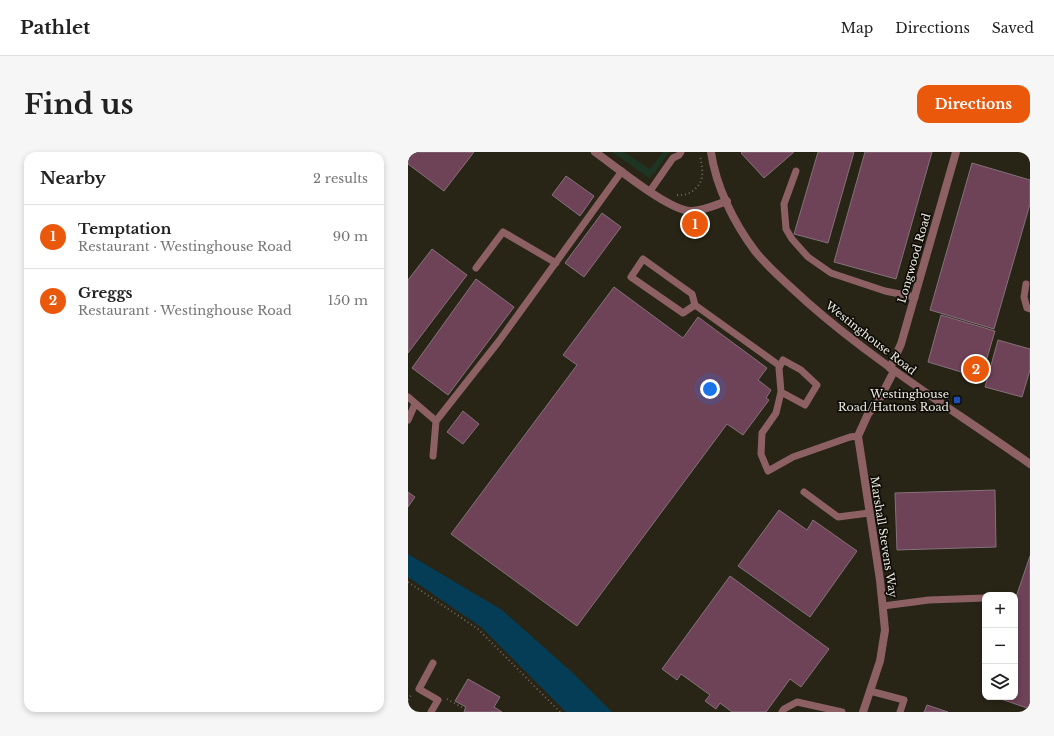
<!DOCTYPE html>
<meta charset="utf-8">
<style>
:root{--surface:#fff;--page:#f6f6f6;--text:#222;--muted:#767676;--line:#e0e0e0;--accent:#ea580c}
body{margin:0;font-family:"Libre Baskerville",serif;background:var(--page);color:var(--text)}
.controls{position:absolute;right:12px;bottom:12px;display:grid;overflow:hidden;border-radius:8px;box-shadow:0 2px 6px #0003}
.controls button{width:36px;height:36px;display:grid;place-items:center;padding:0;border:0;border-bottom:1px solid var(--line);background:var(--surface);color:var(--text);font:20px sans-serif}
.you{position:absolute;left:302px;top:237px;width:14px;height:14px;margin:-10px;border:3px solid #fff;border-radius:50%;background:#1a73e8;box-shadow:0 0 0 6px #1a73e833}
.badge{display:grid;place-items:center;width:26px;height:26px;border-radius:50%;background:var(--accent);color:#fff;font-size:13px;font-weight:700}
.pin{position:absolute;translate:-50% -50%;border:2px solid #fff;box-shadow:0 1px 4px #0006}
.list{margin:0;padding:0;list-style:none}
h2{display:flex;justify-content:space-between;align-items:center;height:52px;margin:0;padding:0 16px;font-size:17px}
h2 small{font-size:13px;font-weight:400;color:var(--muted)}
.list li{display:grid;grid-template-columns:26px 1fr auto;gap:12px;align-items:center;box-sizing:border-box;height:64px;padding:0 16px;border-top:1px solid var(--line)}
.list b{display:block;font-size:15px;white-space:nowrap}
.list p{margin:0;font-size:13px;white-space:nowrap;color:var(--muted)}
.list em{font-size:13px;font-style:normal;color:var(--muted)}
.icon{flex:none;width:22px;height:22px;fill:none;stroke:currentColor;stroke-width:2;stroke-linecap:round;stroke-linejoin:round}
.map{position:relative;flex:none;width:622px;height:560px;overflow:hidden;border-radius:12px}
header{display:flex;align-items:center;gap:24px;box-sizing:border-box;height:56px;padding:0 20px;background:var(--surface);border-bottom:1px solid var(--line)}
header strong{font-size:19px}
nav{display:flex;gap:22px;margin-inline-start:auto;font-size:14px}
.intro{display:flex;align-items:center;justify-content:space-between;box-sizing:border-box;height:96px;padding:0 24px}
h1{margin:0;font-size:28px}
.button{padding:10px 18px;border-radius:12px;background:var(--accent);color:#fff;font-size:14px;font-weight:700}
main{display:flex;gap:24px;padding:0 24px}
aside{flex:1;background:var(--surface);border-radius:12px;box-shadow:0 2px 6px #0003}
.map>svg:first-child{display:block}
.green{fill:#1f3523}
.water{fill:#043d55}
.building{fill:#6e4257;stroke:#84727a}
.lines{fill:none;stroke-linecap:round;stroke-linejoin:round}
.path{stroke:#6c695d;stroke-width:2;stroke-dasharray:1 3;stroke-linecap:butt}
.service{stroke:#8d6164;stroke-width:7}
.minor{stroke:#8d6164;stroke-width:8}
.tertiary{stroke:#8d6164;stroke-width:8}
.transit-dot{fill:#1a4fb4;stroke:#0f0d08;stroke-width:1.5}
.labels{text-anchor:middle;stroke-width:3.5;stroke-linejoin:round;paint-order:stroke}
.street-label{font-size:11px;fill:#eceae1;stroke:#0f0d08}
.poi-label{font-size:11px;fill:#eceae1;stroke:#0f0d08;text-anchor:end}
</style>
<header>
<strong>Pathlet</strong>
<nav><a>Map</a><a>Directions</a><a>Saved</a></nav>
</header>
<div class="intro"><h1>Find us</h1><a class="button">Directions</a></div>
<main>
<aside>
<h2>Nearby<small>2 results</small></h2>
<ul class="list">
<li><span class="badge">1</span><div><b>Temptation</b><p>Restaurant · Westinghouse Road</p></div><em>90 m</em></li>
<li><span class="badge">2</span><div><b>Greggs</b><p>Restaurant · Westinghouse Road</p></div><em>150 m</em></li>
</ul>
</aside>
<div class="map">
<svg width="622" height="560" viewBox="0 0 622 560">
<rect width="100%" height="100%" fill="#282416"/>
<!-- green -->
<path class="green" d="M204,0h12l26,17 13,-17h6l-16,23 -4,3z"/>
<!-- water -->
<path class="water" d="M0,402l94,56 71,63 39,39h-46l-85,-85 -73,-50z"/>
<!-- building -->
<path class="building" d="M0,0h66l-30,39 -36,-27z
M334,0h52l-30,26 -23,-25z
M410,0h36l-26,91 -34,-9z
M457,0h67l-36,127 -62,-17z
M564,11l58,17v24l-36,125 -64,-19z
M158,24l28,20 -14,20 -28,-21z
M194,61l19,14 -37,50 -19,-14z
M24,97l35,26 -59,78v-73z
M68,127l38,28 -66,88 -36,-27z
M206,135l69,51 15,-21 69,51 -9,12 13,10 -5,8 3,2 -26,35 -16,-11 -150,202 -126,-92 126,-169 -14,-10z
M533,163l54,16 -14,47 -53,-16z
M590,188l32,9v21l-8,27 -37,-10z
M55,259l16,13 -16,20 -16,-12z
M587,338l1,57 -99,3 -2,-57z
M0,340l7,5 -7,10z
M371,358l28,20 6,-10 44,31 -47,66 -72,-51z
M622,404v153l-35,-12h20v-97z
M322,424l99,73 -28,38 -11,-8 -24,33h-34l-12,-9 -4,6 -11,-8 5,-6 -29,-21 -4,6 -15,-11z
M60,527l32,18 -6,10 8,5h-38l2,-5 -11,-6z
M519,553l21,7h-24z"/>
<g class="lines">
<!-- path -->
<path class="path" d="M269,43c7,0 11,0 17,-5 12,-10 8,-21 6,-35
M0,430l70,47 82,83
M39,547l18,10
M0,548l3,-5"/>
<!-- service -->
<path class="service" d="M388,19l-12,33 2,25 6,10 16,18 23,16 54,18 30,6
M242,39l23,-33 6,-3 2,-3
M68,116l27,-36 53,31
M618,132l-2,13 3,11 3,1
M287,153l-12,8 -52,-36 12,-18 49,35 3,11 85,61
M373,240l24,13 12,-20 -16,-15 -18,-10 -4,8 2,24 -5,21 -14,20 -1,21 7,17 25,-14 57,-20 8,-1
M0,245l28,24 63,-80 123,-170
M0,268l7,-16
M25,304l3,-35
M396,340l34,25 31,-4
M475,454l46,-6 56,-2
M462,539l34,9 -4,12
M23,560l7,-12 -19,-11 14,-26
M374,560l2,-3 13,-7 45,10"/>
<!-- minor -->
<path class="minor" d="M187,0c20,14 74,59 96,59 12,0 25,-6 36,-10
M482,216l11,-24 55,-192
M455,560l17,-51 5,-31 -5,-50 -22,-144 10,-22 11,-14 15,-29"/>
<!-- tertiary -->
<path class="tertiary" d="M303,0c5,35 23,71 44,99 15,19 35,35 52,51 69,61 148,109 223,162"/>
</g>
<!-- markers -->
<rect class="transit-dot" x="545" y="244" width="8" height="8" rx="2"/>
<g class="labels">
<!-- street labels -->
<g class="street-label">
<text transform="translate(506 106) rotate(-74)" y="4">Longwood Road</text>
<text transform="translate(463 186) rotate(38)" y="4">Westinghouse Road</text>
<text transform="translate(476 385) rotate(81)" y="4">Marshall Stevens Way</text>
</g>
<!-- poi labels -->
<g class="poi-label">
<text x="541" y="246">Westinghouse<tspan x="541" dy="13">Road/Hattons Road</tspan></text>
</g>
</g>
</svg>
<div class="controls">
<button>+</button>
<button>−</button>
<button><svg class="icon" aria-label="layers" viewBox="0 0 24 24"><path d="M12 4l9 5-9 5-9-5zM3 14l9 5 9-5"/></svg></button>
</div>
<div class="you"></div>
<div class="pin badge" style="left:287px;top:72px">1</div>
<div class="pin badge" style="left:568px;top:217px">2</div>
</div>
</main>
